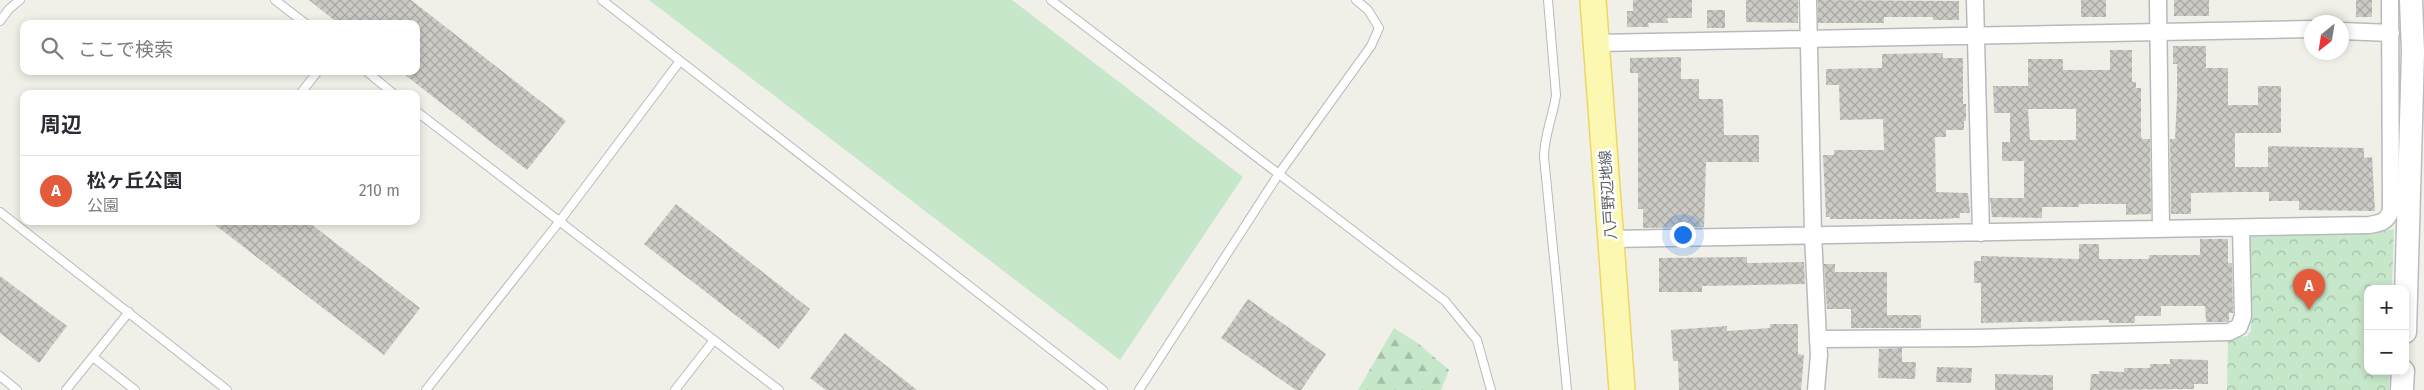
<!DOCTYPE html>
<html lang="ja">
<meta charset="utf-8">
<style>
:root{--surface:#fff;--page:#f2f2f3;--text:#2b2b33;--muted:#7c7c81;--line:#e1e1e2;--accent:#e35b3b}
body{margin:0;font-family:"Fira Sans","Noto Sans JP",sans-serif;background:var(--page);color:var(--text)}
.controls{position:absolute;right:15px;bottom:15px;display:grid;overflow:hidden;border-radius:10px;box-shadow:0 2px 8px #0003}
.controls button{width:45px;height:45px;display:grid;place-items:center;padding:0;border:0;border-bottom:1px solid var(--line);background:var(--surface);color:var(--text);font:25px sans-serif}
.compass{position:absolute;left:2304px;top:15px;width:45px;height:45px;border-radius:50%;background:var(--surface);box-shadow:0 2px 8px #0003;rotate:210deg}
.you{position:absolute;left:1682px;top:234px;width:18px;height:18px;margin:-12px;border:4px solid #fff;border-radius:50%;background:#1a73e8;box-shadow:0 0 0 8px #1a73e833}
.badge{display:grid;place-items:center;width:32px;height:32px;border-radius:50%;background:var(--accent);color:#fff;font-size:16px;font-weight:700}
.pin{position:absolute;translate:-50% -41px;filter:drop-shadow(0 1px 2px #0008)}
.pin::after{content:'';position:absolute;top:26px;width:18px;height:15px;background:inherit;clip-path:polygon(0 0,100% 0,50% 100%)}
.list{margin:0;padding:0;list-style:none}
h2{display:flex;justify-content:space-between;align-items:center;height:65px;margin:0;padding:0 20px;font-size:21px}
h2 small{font-size:16px;font-weight:400;color:var(--muted)}
.list li{display:grid;grid-template-columns:32px 1fr auto;gap:15px;align-items:center;box-sizing:border-box;height:70px;padding:0 20px;border-top:1px solid var(--line)}
.list b{display:block;font-size:19px;white-space:nowrap}
.list p{margin:0;font-size:16px;white-space:nowrap;color:var(--muted)}
.list em{font-size:16px;font-style:normal;color:var(--muted)}
.icon{flex:none;width:28px;height:28px;fill:none;stroke:currentColor;stroke-width:2;stroke-linecap:round;stroke-linejoin:round}
.map{position:relative;flex:none;width:2424px;height:390px;overflow:hidden}
.search{position:absolute;background:var(--surface);box-shadow:0 2px 8px #0003;left:20px;top:20px;width:400px;height:55px;display:flex;align-items:center;gap:12px;box-sizing:border-box;padding:0 18px;border-radius:10px;color:var(--muted);font-size:19px}
.panel{position:absolute;background:var(--surface);box-shadow:0 2px 8px #0003;left:20px;top:90px;width:400px;height:135px;border-radius:10px}
.map>svg:first-child{display:block}
.green{fill:#c6e7ca}
.forest{fill:url(#forest-firs)}
.park{fill:url(#park-crowns)}
.building{fill:url(#building-cross-hatch);fill-rule:evenodd}
.lines{fill:none;stroke-linecap:round;stroke-linejoin:round}
.lane-casing{stroke:#b8b9be;stroke-width:10}
.street-casing{stroke:#b8b9be;stroke-width:19}
.secondary-casing{stroke:#b9bbc1;stroke-width:25}
.primary-casing{stroke:#edd665;stroke-width:28}
.lane{stroke:#fff;stroke-width:8}
.street{stroke:#fff;stroke-width:16}
.secondary{stroke:#fff;stroke-width:22}
.primary{stroke:#fcf8b2;stroke-width:25}
.labels{text-anchor:middle;stroke-width:5;stroke-linejoin:round;paint-order:stroke}
.street-label{font-size:15px;fill:#5f6268;stroke:#fff}
</style>
<div class="map">
<svg width="2424" height="390" viewBox="0 0 2424 390">
<defs>
<pattern id="forest-firs" width="22" height="20" patternUnits="userSpaceOnUse" patternTransform="scale(1.25)"><rect width="22" height="20" fill="#c6e7ca"/><path d="M5 1l3.5 6h-7zM16 11l3.5 6h-7z" fill="#a4bfa8"/></pattern>
<pattern id="park-crowns" width="20" height="18" patternUnits="userSpaceOnUse" patternTransform="scale(1.25)"><rect width="20" height="18" fill="#c6e7ca"/><path d="M2 6a3 3 0 1 1 6 0M12 15a3 3 0 1 1 6 0" fill="none" stroke="#a4bfa8"/></pattern>
<pattern id="building-cross-hatch" width="8" height="8" patternUnits="userSpaceOnUse" patternTransform="scale(1.25)"><rect width="8" height="8" fill="#cccac5"/><path d="M0 0l8 8M0 8l8-8" fill="none" stroke="#a9a7a4"/></pattern>
</defs>
<rect width="100%" height="100%" fill="#f1f0e8"/>
<!-- green -->
<path class="green" d="M649,0h363l231,177 -123,183z"/>
<!-- forest -->
<path class="forest" d="M1394,328l25,16 30,26 -8,20h-83z"/>
<!-- park -->
<path class="park" d="M2394,229l-2,60h-24v82h22l-1,19h-162l1,-51 19,-3 4,-5 -2,-94 124,-4z"/>
<!-- building -->
<path class="building" d="M309,0h102l155,121 -39,49 -127,-99h16v-47h-77z
M1633,0h59v18h-25l1,5h-20l1,4h-22v-16h6z
M1746,0h52v23l-52,-1z
M1818,0l141,1v19h-26v-3h-49v6h-66z
M2081,0h25v17h-25z
M2174,0h35v16h-35z
M2356,0h16v17h-16z
M1707,10h18v18h-18z
M2173,46h33v22h22v37h30v-19h23v47h-46v34h33v-21l96,2v10l8,-1 3,54 -76,-1v-9h-30v-9h-31l-47,1v21h-20l-1,-75h5l2,-42v-33h-4z
M2110,50h22v32h4v6h5v48l1,3h8l1,75 -25,1v-11h-47v3h-37v11l-50,-1 -2,-19h34v-37h-22v-19h8v-29h-16l-1,-27h35v-27h35v11h47zM2028,109h48v31h-46z
M1943,53v5h20v46h3v17h-2v9h-18v7h-11l1,55 32,1 2,20h-10v5l-22,1h-108v-2h-4l-3,-62h11v-5h50l-1,-31 -43,1 -1,-35h-13v-16l56,-1v-14z
M1681,57v22h18v20h24l1,36h35v27h-53l-2,65 -61,1v-19h-5v-136h-8v-15z
M676,204l134,105 -31,40 -135,-105z
M210,221h97l113,87 -36,47z
M2200,239h28v24h4l1,50h-4v8l-2,1h-21l-1,-16h-44v10h-26v7h-26v-3l-128,3v-40h-7v-22h7v-5l98,3v-15h20v15h50v-4h51z
M1747,257v6l57,-1 1,22 -103,2v6h-43v-34z
M1824,264h11v8h52v43h34v13h-70v-19h-24z
M0,276l67,50 -28,37 -39,-30z
M1248,299l78,55 -25,36h-5l-75,-52z
M1770,324h28v30l6,1 -3,35h-122l-1,-29h-5l-2,-31 56,-4v5l43,-3z
M845,333l72,57h-91l-16,-12z
M1902,348v14h14l-1,17 -37,-1 1,-29z
M2170,359l38,1v24h-14v5l-104,1 1,-16h8v-3l25,1v-4h26v-4h20z
M1937,367l35,1 -1,15 -35,-1z
M1995,374l58,1v15h-58z"/>
<g class="lines">
<defs>
<path id="lane" d="M275,0l31,24
M602,0l501,390
M1051,0l394,301 32,39 14,50
M1548,0l8,95c-3,22 -12,40 -12,62l23,233
M0,21l9,-12 11,-9
M366,71l28,23
M300,94l18,-23
M416,111l363,279
M0,212l227,178
M93,357l42,33
M0,376l17,14
M66,390l63,-78
M426,390l133,-168 121,-161
M675,390l39,-50
M1139,390l139,-215 93,-129 8,-18 -11,-18 -12,-10"/>
<path id="street" d="M1808,0l5,234 5,105
M1975,0l6,233
M2158,0l3,228
M2342,31l49,2
M1597,43l715,-14
M1612,239l757,-14c12,-2 18,-3 22,-15l-1,-210
M1816,390l3,-35 -1,-16 157,-1 254,-6 10,-5 4,-11 -2,-88"/>
<path id="secondary" d="M2405,332l8,-280 -2,-52
M2402,390l1,-19"/>
<path id="primary" d="M1593,0l29,390"/>
</defs>
<!-- lane casing -->
<use href="#lane" class="lane-casing"/>
<!-- street casing -->
<use href="#street" class="street-casing"/>
<!-- secondary casing -->
<use href="#secondary" class="secondary-casing"/>
<!-- primary casing -->
<use href="#primary" class="primary-casing"/>
<!-- lane -->
<use href="#lane" class="lane"/>
<!-- street -->
<use href="#street" class="street"/>
<!-- secondary -->
<use href="#secondary" class="secondary"/>
<!-- primary -->
<use href="#primary" class="primary"/>
</g>
<g class="labels">
<!-- street labels -->
<g class="street-label">
<text transform="translate(1608 195) rotate(-94)" y="5">八戸野辺地線</text>
</g>
</g>
</svg>
<div class="controls">
<button>+</button>
<button>−</button>
</div>
<svg class="compass" viewBox="-18 -18 36 36"><path d="M0-13l5 13h-10z" fill="#e53935"/><path d="M0 13l5-13h-10z" fill="#7c7c81"/></svg>
<div class="you"></div>
<div class="pin badge" style="left:2309px;top:310px">A</div>
<div class="search"><svg class="icon" aria-label="search" viewBox="0 0 24 24"><circle cx="10" cy="10" r="6"/><path d="M15 15l6 6"/></svg>ここで検索</div>
<section class="panel">
<h2>周辺<small></small></h2>
<ul class="list">
<li><span class="badge">A</span><div><b>松ヶ丘公園</b><p>公園</p></div><em>210 m</em></li>
</ul>
</section>
</div>
